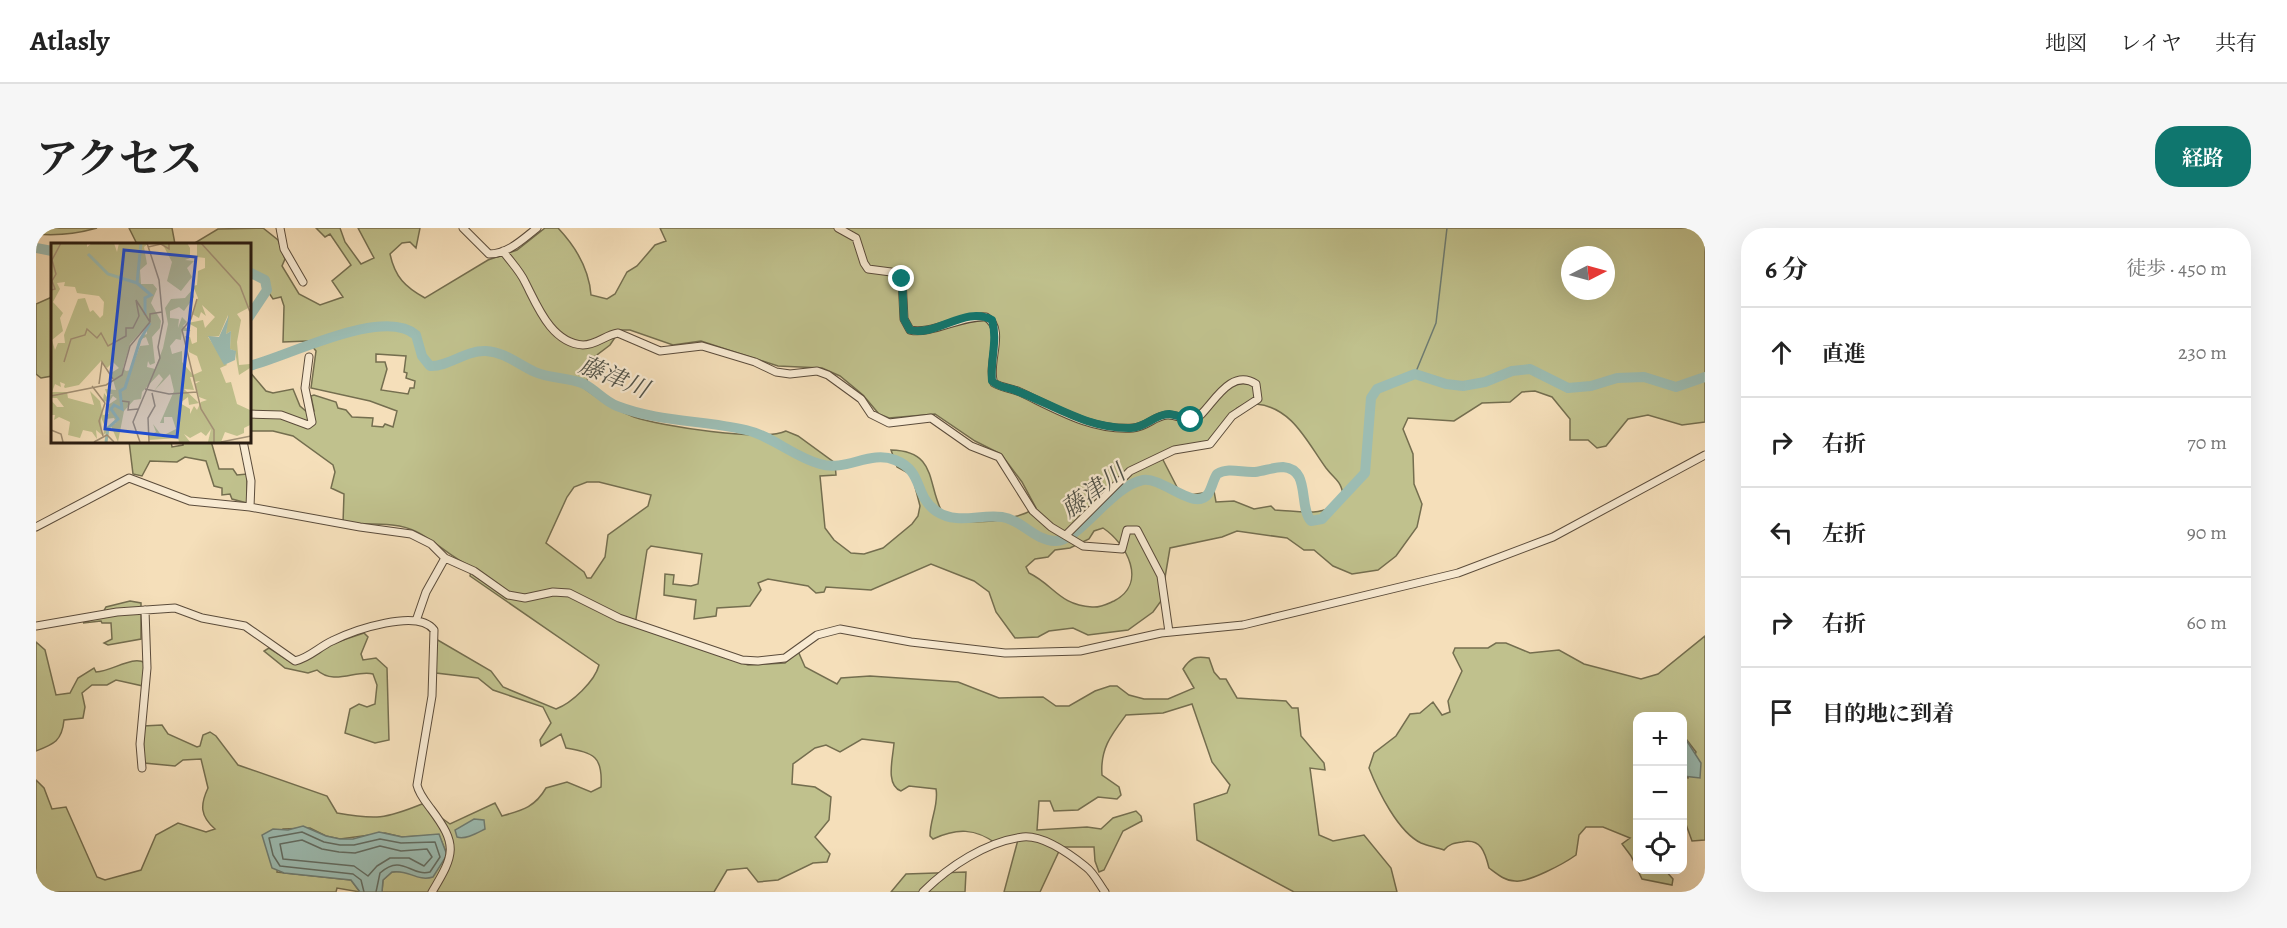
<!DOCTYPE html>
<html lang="ja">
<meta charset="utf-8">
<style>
:root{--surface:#fff;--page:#f6f6f6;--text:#222;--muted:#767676;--line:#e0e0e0;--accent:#0f766e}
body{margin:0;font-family:Alegreya,"Noto Serif JP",serif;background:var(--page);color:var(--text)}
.controls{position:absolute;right:18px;bottom:18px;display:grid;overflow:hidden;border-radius:12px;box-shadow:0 6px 24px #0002}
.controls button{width:54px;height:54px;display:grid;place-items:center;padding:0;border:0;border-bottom:2px solid var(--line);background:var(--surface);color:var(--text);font:30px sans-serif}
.compass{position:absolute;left:1525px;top:18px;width:54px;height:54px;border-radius:50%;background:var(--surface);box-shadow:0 6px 24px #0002;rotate:84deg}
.stop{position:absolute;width:18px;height:18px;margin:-14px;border:4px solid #0f766e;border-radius:50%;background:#fff}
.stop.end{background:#0f766e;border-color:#fff;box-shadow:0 2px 6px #0008}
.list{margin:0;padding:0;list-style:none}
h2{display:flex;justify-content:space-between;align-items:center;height:78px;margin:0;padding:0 24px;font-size:26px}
h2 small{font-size:20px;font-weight:400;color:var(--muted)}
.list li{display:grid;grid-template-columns:39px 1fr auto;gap:18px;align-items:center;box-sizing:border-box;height:90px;padding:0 24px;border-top:2px solid var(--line)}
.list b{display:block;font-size:22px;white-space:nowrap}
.list em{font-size:20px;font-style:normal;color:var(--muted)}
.icon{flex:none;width:33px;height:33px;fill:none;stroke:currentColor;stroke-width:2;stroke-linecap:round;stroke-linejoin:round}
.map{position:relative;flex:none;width:1669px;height:664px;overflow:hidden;border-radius:24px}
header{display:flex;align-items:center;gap:36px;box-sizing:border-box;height:84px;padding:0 30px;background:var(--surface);border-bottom:2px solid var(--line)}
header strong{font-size:28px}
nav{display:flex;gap:33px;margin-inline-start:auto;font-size:21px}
.intro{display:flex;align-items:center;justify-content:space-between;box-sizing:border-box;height:144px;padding:0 36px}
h1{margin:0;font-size:42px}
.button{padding:15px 27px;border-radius:24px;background:var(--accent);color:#fff;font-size:21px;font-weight:700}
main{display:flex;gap:36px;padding:0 36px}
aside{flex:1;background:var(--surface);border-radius:24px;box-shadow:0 6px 24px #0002}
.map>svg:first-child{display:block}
.green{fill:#c0c18d;stroke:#746e4f;stroke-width:1.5;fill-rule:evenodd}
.water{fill:#9cbcb2;stroke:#6e7c72;stroke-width:1.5}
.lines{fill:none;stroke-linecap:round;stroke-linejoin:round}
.shore{stroke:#626c62;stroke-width:1.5}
.stream{stroke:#6e7c72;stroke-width:1.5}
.river{stroke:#9cbcb2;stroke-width:10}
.street-casing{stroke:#5b4c3b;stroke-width:9}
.street{stroke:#f8ead2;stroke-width:7}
.route{stroke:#0f766e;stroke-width:8}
.labels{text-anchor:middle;stroke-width:4.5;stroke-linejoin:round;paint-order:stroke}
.water-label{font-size:24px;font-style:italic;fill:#515349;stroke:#f8ead2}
.inset-river{fill:none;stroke:#9cbcb2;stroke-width:3}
.inset-road{fill:none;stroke:#a39176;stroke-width:1.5}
.view{fill:#1d4ed8;fill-opacity:0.15;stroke:#1d4ed8;stroke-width:3}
.inset-edge{fill:none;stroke:#281b11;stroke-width:3}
</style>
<header>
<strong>Atlasly</strong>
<nav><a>地図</a><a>レイヤ</a><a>共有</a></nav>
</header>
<div class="intro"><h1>アクセス</h1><a class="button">経路</a></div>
<main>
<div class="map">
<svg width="1669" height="664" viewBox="0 0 1669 664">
<rect width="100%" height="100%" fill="#f5dfba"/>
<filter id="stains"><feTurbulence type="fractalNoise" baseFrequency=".00333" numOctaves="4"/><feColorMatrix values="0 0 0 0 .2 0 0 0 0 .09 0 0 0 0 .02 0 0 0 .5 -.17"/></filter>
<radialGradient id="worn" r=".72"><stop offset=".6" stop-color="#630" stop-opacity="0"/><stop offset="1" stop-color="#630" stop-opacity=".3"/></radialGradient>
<!-- green -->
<path class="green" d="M0,0h61c-21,6 -39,8 -61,6z
M93,0h43l3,16h-38z
M227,0l15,12 7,19 -3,7 17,28 21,11 23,-8 -11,-16 19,-16 -21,-31 -5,3 -9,-9h24l5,14 16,22 13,-6 -16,-30h62l-4,20 -6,-6 -8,1 -12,11c5,23 15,33 35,44l63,-38 29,-10 28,-22h13c18,19 31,41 33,67l16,4 8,-5 12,-22 10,-6 18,-21 11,-4 -6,-13h1045v194l-23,3 -34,-10 -20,4 -22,27 -9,2 -9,-8h-18v-21l-18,-22 -17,-6 -13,1 -12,10 -28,1 -28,18 -46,-3 -5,11 10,25 1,30 8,20 -5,23 -21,29 -18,14 -26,4 -19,-8 -19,-16h-10l-17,-12 -50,-7 -15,6 -52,11 -9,53 -8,11 -25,18 -40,5 -15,-7 -24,3 -11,6 -23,1 -19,-26 -7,-20 -15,-11 -43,-17 -60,26 -45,-3 -2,5 -8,1 -8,-7 -40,-7 -10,4 3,7 -11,16 -33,2 -1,8 -22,3 2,-19 -32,-5 1,-21 9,1 -1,9 18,2 7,-2 4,-30 -51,-8 -4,4 -12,75 113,40 37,-2 13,-12 7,16 32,17 4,-6 29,-2 88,6 41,16 44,-1 13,9h13l26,-15 15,-5h7l12,9 15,4h24l26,-11 -11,-19c8,-12 13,-13 26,-11l5,14 6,7h6l11,19 49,3 6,7h6l3,28 23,27 1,7 -15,-2 9,67 14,6 31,-6 27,33 6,24h-103l-97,-52 -3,-36 33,-11 3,-8 -18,-23 -20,-58 -29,9 -37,2c-15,20 -26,34 -24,60l17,12 2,8 -4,4 -19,-2 -20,13 -24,1 -4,-10h-11l-2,29 50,-3 14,2 12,-11 23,-7 5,5 1,5 -19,10 -19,39 -5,2 -4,-11 -1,-14h-33l-21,45h-36l15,-56 -22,8c-22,-16 -40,-16 -64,-5l-3,-3c0,-17 9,-31 6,-47l-27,-3 -8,5c-16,-6 -8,-33 -7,-48l-32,-4 -22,13 -14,-7 -11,3 -22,16 -1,20 23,3 16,10 -2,23 -14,17 15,17 -3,8 -14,1 -35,17 -20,2 -11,-14 -20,2 -13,22h-332l1,-12 9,-8c31,-6 31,20 55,-17l-8,-20 -37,2 -17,-4 -45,6 -14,-3 -16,-8 -27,1 -6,43 74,8 9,12 -23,-4 -1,4h-300v-112l8,8 8,21 14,-2 31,70 8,3 36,-10 15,-35 22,-12 28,9 9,-3c-15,-13 -15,-24 -7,-41l-7,-29 -18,1 -8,6 -31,-3 -1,-37 19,-1 6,9 29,13 3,-1 3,-11 7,-3 6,4 22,29 89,31 10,17c39,7 48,6 85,-9l28,20 45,-21 7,13c21,-6 33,-9 44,-28l21,-6 24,10 10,-5c2,-31 -7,-34 -35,-39l-5,-14 -20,12 -1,-6 11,-17 -8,-16 -50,-17 -15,-12 -42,-5 -3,-16 3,-18 55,32 12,16 53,22c16,-6 39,-28 43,-44l-129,-89 2,-9c-21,-9 -35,-25 -55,-35 -20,-11 -52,-7 -74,-9l1,-29 -13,-6 4,-16 -2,-7 -40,-29 -20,-5h-24v-60l17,20 7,2 20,-4 7,17 8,7 6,-2 -3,-15 3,-1 22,7 2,6 8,2 6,7 21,1 -1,8 11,1 2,-3 8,3 4,-16 -27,-10 -59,-13 5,-37 -8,-10 -25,1 1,-36 -3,-9 -8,2 -4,-6c2,-13 -8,-19 -20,-23v-26h-56l25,-15zM1534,27h36v36h-36zM584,102h10l43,15 28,-4 77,25 44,2 18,8 23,19 16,19 10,4 46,-4 40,27 26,13 21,28 14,26c-26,15 -61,16 -90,11 -21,-30 -5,-68 -55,-69l6,17 15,8 8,31 -2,10 -6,8 -29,24 -19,6 -13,-1 -17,-13 -9,-12 -5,-52 16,-1 -1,-12 -37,-27 -12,-5c-22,11 -127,-5 -152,-14 -19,-7 -33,-16 -49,-28l8,-31 17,-13zM340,126l30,2 -2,16 3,1 -1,5 9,3 -1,7h-4l-2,6 -27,-4 6,-21 -2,-7h-9zM1216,172l4,4c36,3 51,38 70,64 11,14 15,12 18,31 -21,19 -43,12 -69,11l-4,-4 -17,3 -20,-8 -18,1 -2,-11 -24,4 -12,-6 -18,-35 29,-10h16l32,-36zM551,254h12l52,13 -3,11 -40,29 -3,22 -14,21h-4l-3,-6 -38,-29 21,-46 7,-10zM1067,300c24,16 45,55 11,73 -7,3 -14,7 -22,6 -33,-2 -38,-22 -63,-34l-3,-6 9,-8 13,-2 7,-7 15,-2 19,-9 5,-8z
M16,69v79l-11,2 -5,-4v-70z
M93,213h42l1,6 11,-2v-4h28l8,28h14l4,6 10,-1v29l-15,-4 -2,-5 -8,1v-7l-8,-2 -8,-25 -21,-4 -8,5 -27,-1 -8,15 -9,-2z
M94,373l11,2v36l-33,6 -4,-2 8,-4 -1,-16h-9l-1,-2 -18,2 18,-7 5,-9z
M328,405l4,4 -7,17 2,6 13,-2 11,10 2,72 -14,3 -30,-10 5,-24 9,-5 8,3 8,-3 2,-19 -4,-11c-16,-5 -39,12 -56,-4l-9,3 -23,-5 -21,-17 5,-3 23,15 42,-20z
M1669,408v204l-13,1 -9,-25v-40l5,2 8,-26 -13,-17 -1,-19h-44v154h27l8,9 -1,6 -30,-6 -11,-23 -9,-12 8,-6 -27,-11h-17l-7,8 -3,20c-11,8 -48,28 -61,26 -10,0 -18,-7 -26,-13 -4,-16 -8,-30 -27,-26 -8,1 -13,2 -18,8 -8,-3 -16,-4 -23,-7 -23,-11 -43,-52 -52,-75l5,-15 22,-17 14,-22 10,-1 13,-11 9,13 8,-3 -2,-11 14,-30 -9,-18 2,-5h33l8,-5h10l24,10 29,-3 25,14 57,15 17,-5z
M0,414l9,8 11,45 14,-2 8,-15 16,-10 2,4c17,-1 37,-17 49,-9l-2,23 -27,-6 -9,5h-15l-10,8 3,14 -2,11 -19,2c-2,21 -10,24 -28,31z
M930,644l-1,20h-74l15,-18z"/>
<!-- water -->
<path class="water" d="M1647,507l18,28 -1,15 -17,-2z
M438,591l10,1 1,9c-8,4 -20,11 -28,8l-2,-7z
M267,598l23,10 14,3h13l26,-7 23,5 37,-3 8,21 -14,22c-16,5 -25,-8 -41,-5l-9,8 -1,12h-22l-9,-12 -67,-7 -12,-5 -10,-33 11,-6 15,1z"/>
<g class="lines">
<!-- shore -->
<path class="shore" d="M266,612l20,9 17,3 16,1 25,-7 21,5 26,-2 5,8 -8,9 -15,-8h-19l-13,8 -9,10 -14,-10 -71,-7 -3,-15z
M328,664l-3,-12 -8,-6 -73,-8 -7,-11 -4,-17 33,-6 22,10 16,3h14l26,-6 21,4 34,-1 5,15 -10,15c-19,5 -28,-19 -50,1l-4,19"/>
<!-- stream -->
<path class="stream" d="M1379,146l21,-51 11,-95"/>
<!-- river -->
<path class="river" d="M0,20l16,3
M213,44l16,8 2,10 -18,27
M213,138c38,-9 135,-60 167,-31l6,21 8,10c19,1 35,-16 56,-15 19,1 33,14 49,21 15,7 34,5 49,12 12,6 20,17 33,22 41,16 86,14 129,24 26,6 48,27 74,34 26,8 50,-14 75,-4 29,11 19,36 41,51 21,14 43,3 66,6 20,3 32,23 53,24 23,2 56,-55 88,-61 20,-3 52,32 65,14 4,-6 5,-14 9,-20 12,-7 25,-1 38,-2 9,-1 19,-5 28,-5 28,2 15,39 28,54l11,-2 43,-46 6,-75 6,-9 38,-15 31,10 17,2 22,-4 27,-11 18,-2 38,19 23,-2 26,-8 27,-1 32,10 29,-10"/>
<defs>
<path id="street" d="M244,0l4,21 19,33
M427,0l26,26c19,0 34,-15 48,-26
M802,0l18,10 8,25 4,6 23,3 11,6 2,41 6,11c21,5 52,-15 76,-13 21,12 0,48 8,66 8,5 17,5 26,9 36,17 72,39 113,36 14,-1 21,-12 34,-13 9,-1 18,6 27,4 14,-3 33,-54 62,-35l2,15 -26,17 -22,28 -36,6 -44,21 -64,64
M467,23c7,10 17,20 22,31 12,23 26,61 58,63 14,0 22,-10 35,-12l42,18 42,-5 53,16 21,10 14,2 27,-3 11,4 33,24 10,15 18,9 42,-5 40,28 28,11 34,54 18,16 32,19 39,3 5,-19h10l24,46 8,56
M213,186l32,1 27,10 4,-3 -7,-34 4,-31
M207,213l8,40 -1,26
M0,299l93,-49 61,23 60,6 110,20 51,7 20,10 14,14 29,13 34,24 17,3 28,-6 16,1 50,25 123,42 16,1 27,-3 32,-23 23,-6 71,13 94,11 75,-2 81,-18 82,-8 215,-52 95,-36 152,-82
M381,390l9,-26 19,-34
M0,398l81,-14 58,-4 27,10 43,8 50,35c14,-3 24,-14 37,-20 22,-11 86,-33 102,-11l-2,66 -15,89c2,9 8,16 14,24 27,36 24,45 1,83
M106,540l-2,-24 7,-76 -2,-58
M887,664c25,-25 64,-51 100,-55 20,-2 48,18 63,30 8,6 13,17 19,25"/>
</defs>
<!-- street casing -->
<use href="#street" class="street-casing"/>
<!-- street -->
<use href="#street" class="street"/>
</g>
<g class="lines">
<!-- route -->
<path class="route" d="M866,51l2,40 6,11c26,7 56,-25 82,-10 6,20 -2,40 0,61 7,7 16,6 25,10 39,15 71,38 114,37 14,0 24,-14 38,-14 7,1 16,4 22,6"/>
</g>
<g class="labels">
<!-- water labels -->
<g class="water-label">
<text transform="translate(578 149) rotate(22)" y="8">藤津川</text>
<text transform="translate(1057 263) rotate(-36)" y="8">藤津川</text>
</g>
</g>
<!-- overview -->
<g transform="translate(15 15)">
<rect width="200" height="200" fill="#f5dfba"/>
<path d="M0,0h36v4l5,-4h22l3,9 2,-9h30l-5,4 3,17 -7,6 1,14h12l4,5 -6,14 10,18 -1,7 -8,9 3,26 -5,2 -2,-4 -1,6 8,2 8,-21 5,-24 -3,-16 6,-9 14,-1 7,-8 2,7 -10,14 -5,-4 -9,4v7l9,1 -1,9 4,-11 5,5 -4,4 8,5h-9l-1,9 -5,-1 -6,7 2,8 10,-3v11l11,13 9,-4 -5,-15 -8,-4 -4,-16 5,1 2,7 5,-2v-14l-9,-5 15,-3 2,8 10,-11 -13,-12 4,11 -5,-4 -2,6 -7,-4 6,-16 -5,-12 4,-1 1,-14 7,-3v-10l-8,-1v-14h53v64l-13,7 4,6 -4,22 2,23 11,-1v4l-11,7 -4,-24 -5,-2 1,-18 -5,3 2,-19 -9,21 -11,1 19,28 -7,3 6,15 5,-1 6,22 13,6v15l-6,3v5l-7,3 -12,-4 -4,10h-13l3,-13 -5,7 -5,-4 -11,6 -6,-4 6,8h-11l-1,-4 -29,2v-5l7,-3 -3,-8 9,12 14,-7 -4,-12h-8v6h-4l14,-32 -4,-17 -16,17 9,-12 -4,-5 -17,18 -1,7 -7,1 -10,11 -6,31 -7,-16 5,-3 -2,-5 -8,1v14l-3,2 2,-8 -4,-10 1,18 -6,-5 1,9 -5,-7 -9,-2 -3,8 -12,-3 2,-13 -11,-5 -5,3 1,-5h-4v-15l6,7h7l-7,-9h-6zM14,39l-1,4 11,1 2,6 22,3 5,6 -1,13 -3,3 -7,-8 -3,2 -5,-14 -7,1 -14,36 1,8h-7l-3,7 -3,-10 11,-9 -3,-13 3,-5 -10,-11 7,-13 -3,-6zM96,82v9l-6,2 -2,4 7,-3 3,8 -9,1 -9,24 -5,1 -3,-3 7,-24zM50,118l6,7 6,-6 6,6 -8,5 5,17 -11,-1 2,6 6,-1 -6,3 -3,-4 -1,8 6,1 4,-6 4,3 -9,6 1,9 -6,1 -3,-14 -10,-10 4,14 -26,-7 -1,-6h-15l3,-8 6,3 -1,-5 5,2 -1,3 1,1 14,-3zM139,134h3l1,5 6,-1 -5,3 4,13 8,3 -6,2 -4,8 -3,-4 -4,8v-5l-10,-6 8,-6 1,8 10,-2 -15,-14 10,1zM111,0h25l3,5v10l-5,2 9,1 -7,7 5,9 -11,14 -14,-10 5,-19z" fill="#c0c18d" fill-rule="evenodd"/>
<path d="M178,72l-3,19 5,-3 -1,18 6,2 -1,9 -11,5 -16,-29 11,1z" fill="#9cbcb2"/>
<path class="inset-river" d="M90,0l-4,40 14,12 -6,3v17M37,11l20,20 29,9M55,199l2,-14 10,-9 -7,-10 3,-4 8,4 -2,-18 5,-3 15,-48 10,-17"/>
<path class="inset-road" d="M150,0l39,43 10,26 1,25M97,4l13,-3 8,5v-6M0,47l4,-1 -3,-8 4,-7 -4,-14 9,-17M146,56l-6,20 -9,11 19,79 13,21v12M99,79v-8l12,-2M13,119l7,-23 14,-4 2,-6 10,9 4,-5 7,13 18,-10v-8h7l6,-12 -3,-16 14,22M48,141l3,-22 11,17M41,143l13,17M94,146l24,5 28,-2M0,153l55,-11 16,-10 8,-29 20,-24M71,158l7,1 -1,8 10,-1M0,187l10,4 2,8M52,193l-4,-15 6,-18M43,199l13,-7 7,7M89,199l-7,-20 27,-64 -2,-11 5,-25 -4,-42 -12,-37M98,199l-1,-24 7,-12 -3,-13M170,199l30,-6"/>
<path class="view" d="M73,7l72,7 -19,180 -72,-8z"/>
<rect width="200" height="200" class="inset-edge"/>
</g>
<rect width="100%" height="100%" filter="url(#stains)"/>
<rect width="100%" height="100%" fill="url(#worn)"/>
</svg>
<div class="controls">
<button>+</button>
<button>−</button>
<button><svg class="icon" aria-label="locate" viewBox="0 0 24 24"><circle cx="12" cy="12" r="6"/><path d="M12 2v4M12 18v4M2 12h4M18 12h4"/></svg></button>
</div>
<svg class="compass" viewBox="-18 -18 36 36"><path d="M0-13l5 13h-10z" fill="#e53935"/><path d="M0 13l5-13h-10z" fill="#767676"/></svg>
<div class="stop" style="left:1155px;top:192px"></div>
<div class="stop end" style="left:866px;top:51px"></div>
</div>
<aside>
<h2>6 分<small>徒歩 · 450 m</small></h2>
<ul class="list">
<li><svg class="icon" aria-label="ahead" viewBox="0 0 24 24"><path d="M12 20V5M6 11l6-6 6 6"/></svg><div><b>直進</b></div><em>230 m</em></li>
<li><svg class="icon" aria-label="right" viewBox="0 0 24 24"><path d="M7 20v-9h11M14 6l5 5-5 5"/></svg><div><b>右折</b></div><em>70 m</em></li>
<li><svg class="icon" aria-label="left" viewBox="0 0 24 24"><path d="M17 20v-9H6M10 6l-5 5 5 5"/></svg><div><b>左折</b></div><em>90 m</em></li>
<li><svg class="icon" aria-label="right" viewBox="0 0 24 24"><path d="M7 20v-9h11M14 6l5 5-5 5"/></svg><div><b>右折</b></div><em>60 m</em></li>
<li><svg class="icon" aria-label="arrive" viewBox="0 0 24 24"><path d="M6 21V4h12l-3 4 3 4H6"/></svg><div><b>目的地に到着</b></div></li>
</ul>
</aside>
</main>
